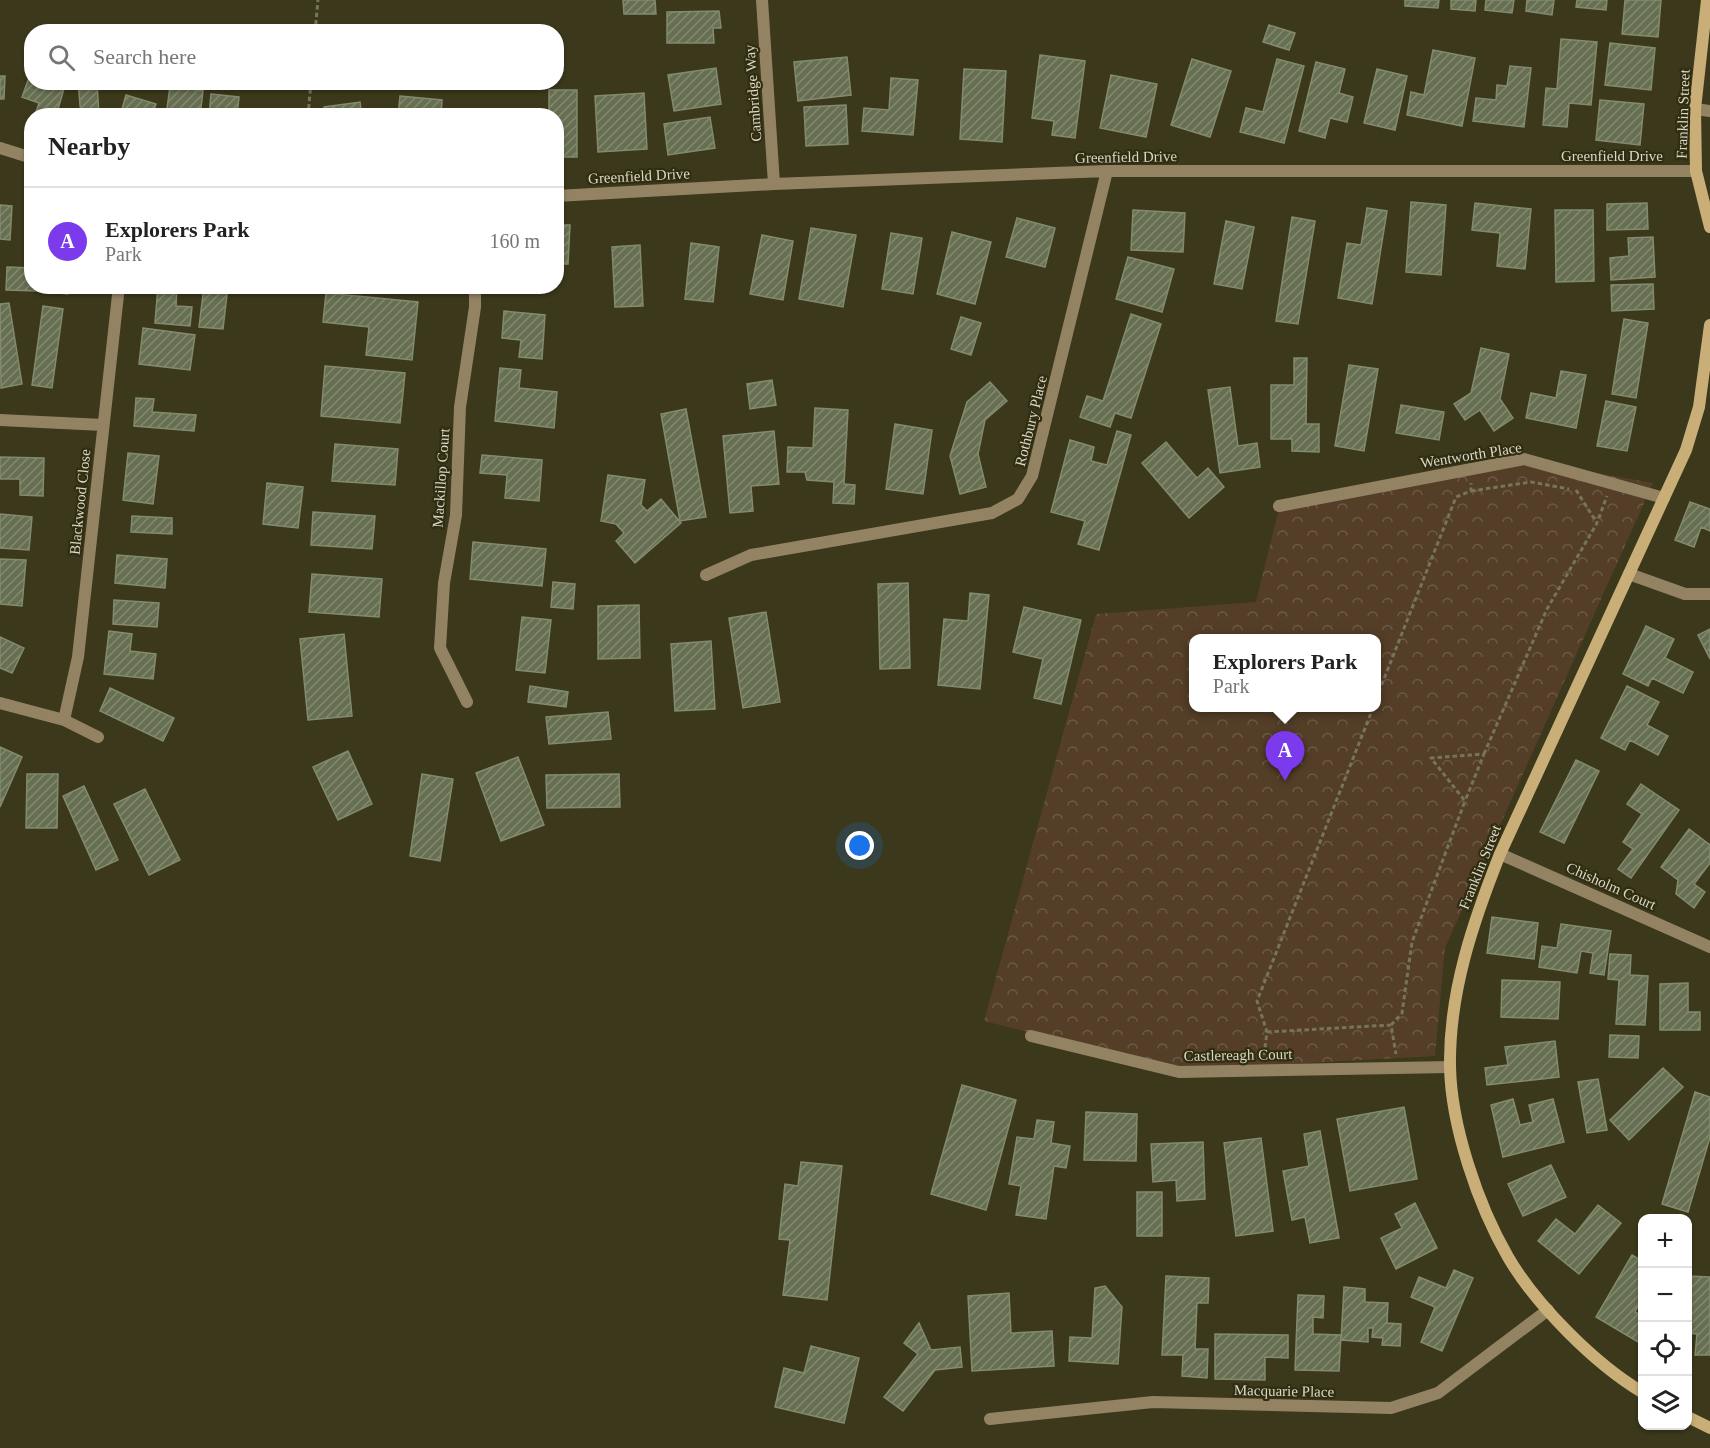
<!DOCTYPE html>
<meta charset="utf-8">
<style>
:root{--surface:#fff;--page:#f2f2f2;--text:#222;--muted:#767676;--line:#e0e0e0;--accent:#7c3aed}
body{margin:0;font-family:Georgia,serif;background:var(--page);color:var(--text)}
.controls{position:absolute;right:18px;bottom:18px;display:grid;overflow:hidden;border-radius:12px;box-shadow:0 2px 4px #0004}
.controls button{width:54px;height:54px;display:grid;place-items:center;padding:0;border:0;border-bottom:2px solid var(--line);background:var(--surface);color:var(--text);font:30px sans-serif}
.you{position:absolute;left:860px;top:846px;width:21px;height:21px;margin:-15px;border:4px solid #fff;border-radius:50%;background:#1a73e8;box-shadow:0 0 0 9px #1a73e833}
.badge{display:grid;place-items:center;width:39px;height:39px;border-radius:50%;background:var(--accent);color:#fff;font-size:20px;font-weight:700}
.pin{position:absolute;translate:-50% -50px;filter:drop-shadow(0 2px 3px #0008)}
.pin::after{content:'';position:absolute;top:32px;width:21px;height:18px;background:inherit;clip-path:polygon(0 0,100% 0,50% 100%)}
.popup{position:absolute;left:1189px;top:634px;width:192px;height:78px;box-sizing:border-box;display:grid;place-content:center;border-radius:12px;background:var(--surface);filter:drop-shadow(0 2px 4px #0005);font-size:20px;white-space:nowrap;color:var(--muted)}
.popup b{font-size:22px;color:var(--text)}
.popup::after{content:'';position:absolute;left:50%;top:100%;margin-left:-12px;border:12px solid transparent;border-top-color:var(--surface)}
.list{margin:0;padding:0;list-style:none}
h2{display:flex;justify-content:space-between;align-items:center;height:78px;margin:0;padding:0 24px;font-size:26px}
h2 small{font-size:20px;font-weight:400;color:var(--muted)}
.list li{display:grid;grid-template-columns:39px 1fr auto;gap:18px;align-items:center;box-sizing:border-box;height:108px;padding:0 24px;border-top:2px solid var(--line)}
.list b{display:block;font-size:22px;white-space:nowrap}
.list p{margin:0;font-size:20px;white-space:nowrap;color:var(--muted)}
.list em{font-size:20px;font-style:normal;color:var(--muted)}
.icon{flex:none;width:33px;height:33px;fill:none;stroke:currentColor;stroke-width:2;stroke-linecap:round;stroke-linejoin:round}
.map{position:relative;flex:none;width:1710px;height:1448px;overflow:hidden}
.search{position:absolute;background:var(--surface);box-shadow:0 2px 4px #0004;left:24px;top:24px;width:540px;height:66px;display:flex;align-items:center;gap:15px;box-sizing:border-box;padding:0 21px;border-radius:24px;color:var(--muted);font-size:22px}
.panel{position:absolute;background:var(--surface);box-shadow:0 2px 4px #0004;left:24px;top:108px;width:540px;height:186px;border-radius:24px}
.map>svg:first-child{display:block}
.forest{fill:url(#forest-crowns);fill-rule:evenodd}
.building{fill:url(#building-hatch);stroke:#838b6d;stroke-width:1.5}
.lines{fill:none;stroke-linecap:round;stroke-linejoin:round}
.path{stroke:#77745c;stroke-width:3;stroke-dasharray:4.5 3;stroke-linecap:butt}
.street{stroke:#948362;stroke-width:12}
.secondary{stroke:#caae78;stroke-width:12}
.labels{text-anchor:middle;stroke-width:4.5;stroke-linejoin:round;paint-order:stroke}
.street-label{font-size:15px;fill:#dad8c8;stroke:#312d11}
</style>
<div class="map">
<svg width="1710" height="1448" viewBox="0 0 1710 1448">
<defs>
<pattern id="forest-crowns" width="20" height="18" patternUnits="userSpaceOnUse" patternTransform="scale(1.5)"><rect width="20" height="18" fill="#543e28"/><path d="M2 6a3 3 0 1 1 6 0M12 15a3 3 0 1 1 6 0" fill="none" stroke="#6c5946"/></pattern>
<pattern id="building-hatch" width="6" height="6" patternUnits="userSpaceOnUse" patternTransform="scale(1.5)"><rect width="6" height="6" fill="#676f52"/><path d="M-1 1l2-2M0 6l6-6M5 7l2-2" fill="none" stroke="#838971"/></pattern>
</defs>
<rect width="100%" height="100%" fill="#3b381b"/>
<!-- forest -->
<path class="forest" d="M1524,460l129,23 -208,465 -10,108 -256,14 -195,-49 112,-407 160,-12 23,-94zM1194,638h182v70h-182z"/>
<!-- building -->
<path class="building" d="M623,0h32l1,14h-32z
M1405,0h34l-1,8 -33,-2z
M1451,0h25l-1,11 -24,-2z
M1486,0h28l-2,13 -27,-3z
M1527,0h27l-2,15 -26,-4z
M1577,0h30l-1,10 -30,-3z
M1625,0h36l-3,37 -36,-3z
M719,11l2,17h-8l1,15h-47v-31z
M1269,25l26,8 -6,17 -26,-8z
M1561,39l36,3 -6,63 -22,-2 -2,24 -24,-2 3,-37 11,1z
M1610,43l45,5 -4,42 -46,-5z
M1433,50l42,8 -13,68 -55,-11 4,-23 13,3z
M1040,55l45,6 -10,77 -23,-3 2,-14 -22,-3z
M847,57l4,38 -53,6 -4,-39z
M1192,59l39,12 -21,66 -39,-12z
M1277,59l27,7 -20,77 -44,-11 6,-24 17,4z
M1316,62l29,7 -6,24 14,4 -6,25 -17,-4 -5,20 -26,-7z
M1510,66l21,2 -7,59 -51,-6 3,-23 20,2 1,-15 10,1z
M716,68l5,36 -47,7 -6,-36z
M964,69l42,2 -4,71 -42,-3z
M1377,69l30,7 -12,54 -31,-7z
M30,75l2,7h34l-10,34 -21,-1 4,-12 -17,-6z
M1111,75l46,9 -11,53 -46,-9z
M0,76h5l-1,23h-4z
M891,78l27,2 -5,55 -51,-4 2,-23 25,2z
M78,82h19l2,34h-18z
M170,86l33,5 -3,25h-34z
M549,90h28v67h-21v-41h-7z
M644,93l3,56 -49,3 -3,-56z
M211,94l28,3 -2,19h-28z
M126,95l30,9 -4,12h-32z
M400,96l42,4 -1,16h-43z
M1600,100l44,4 -4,41 -44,-5z
M360,102l2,14h-37l-1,-9z
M846,105l2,39 -42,2 -2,-39z
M467,112l39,2v2h-39z
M710,117l5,31 -47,7 -4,-31z
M1411,202l35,3 -5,70 -35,-3z
M1475,203l56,6 -6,60 -28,-3 3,-33 -28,-3z
M1647,203l1,26 -41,1v-26z
M0,205l12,1 -2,34 -10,-1z
M1367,208l20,3 -15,93 -34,-6 9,-55 14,2z
M1133,210l52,3 -2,39 -52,-2z
M1555,210h38l1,71 -38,1z
M1292,217l23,4 -17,103 -22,-3z
M1017,218l38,10 -10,39 -39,-10z
M1226,221l28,6 -12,62 -28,-5z
M556,225h14l-2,39h-12z
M811,228l45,7 -13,72 -44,-8z
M952,232l39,10 -16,62 -38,-10z
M891,233l31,5 -9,56 -31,-5z
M762,235l31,6 -10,59 -33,-6z
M1653,237l2,40 -44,3 -1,-22 19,-2 -1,-18z
M691,243l28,4 -6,55 -28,-3z
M640,245l3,61 -28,1 -3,-60z
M1128,257l46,12 -12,43 -46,-13z
M7,267l25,1v18h6v5l-32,-1z
M1653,284l1,25 -42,2 -1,-26z
M50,286h19l-1,8 -18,-2z
M158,286h19l-1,20 16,1 -2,19 -35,-3z
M204,286h24l-5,43 -24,-2z
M326,293l92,9 -6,58 -46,-5 3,-28 -46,-5z
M9,303l13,81 -21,4 -1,-84z
M43,306l20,3 -11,79 -20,-3z
M504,311l41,4 -3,44 -23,-2 2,-17 -19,-2z
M1131,314l30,10 -30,94 -16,-5 -5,14 -30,-10 7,-21 16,5z
M961,317l20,6 -10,32 -20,-6z
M1624,319l24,4 -12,75 -24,-4z
M143,328l52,7 -5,35 -51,-6z
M1481,348l28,6 -9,45 13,19 -19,13 -14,-21 -15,10 -11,-16 17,-11z
M1294,358h13l-1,66h13v28l-27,-1v-12h-21v-54h23z
M1349,365l29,4 -14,82 -29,-5z
M325,366l80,7 -5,50 -79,-7z
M500,368l21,2 -2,18 38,4 -3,36 -59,-7z
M1561,371l25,4 -10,53 -50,-10 5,-25 25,5z
M772,380l4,25 -26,4 -3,-25z
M990,382l17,19 -22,19 -7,34 8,33 -26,7 -10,-38 17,-54z
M1230,387l8,59 19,-3 3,24 -40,6 -12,-83z
M136,398l18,1 -2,13 44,3 -2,16 -60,-5z
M1606,401l30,6 -9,44 -30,-5z
M1401,405l43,7 -5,28 -43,-7z
M815,408l33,2 -4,74 11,1 -1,19 -21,-1 1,-21 -27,-2 -2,-8h-18l1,-25 25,1z
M686,409l20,108 -26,4 -19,-107z
M895,424l37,6 -9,64 -37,-5z
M774,431l5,53 -28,2 2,25 -23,2 -7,-77z
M1117,431l14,4 -32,115 -21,-6 7,-23 -34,-9 19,-72 24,7 -3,14 16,4z
M1166,442l31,36 11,-10 16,19 -35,31 -47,-55z
M335,444l63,5 -3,36 -63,-4z
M128,453l31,3 -6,48 -30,-4z
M482,455l60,5 -3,41 -34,-3 2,-23 -27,-2z
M0,457l44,1 -1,38 -23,-1v-16h-20z
M608,475l37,5 -4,25 6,6 14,-12 20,24 -46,40 -19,-22 8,-8 -8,-9 -15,-3z
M267,483l36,4 -5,41 -35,-4z
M1690,502l20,7v22l-9,-4 -7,20 -19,-7z
M313,512l62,4 -3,33 -61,-4z
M0,514l32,3 -3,33 -29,-2z
M132,516l40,2v16l-41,-2z
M473,542l73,7 -4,37 -72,-7z
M117,555l50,4 -2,29 -50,-5z
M0,559l26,1 -4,46 -22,-2z
M312,574l70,5 -3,38 -70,-5z
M553,582l22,2 -2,25 -22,-2z
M908,583l2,85 -30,1 -2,-85z
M970,593l19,2 -9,94 -42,-4 6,-66 24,2z
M114,600l45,3 -2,24 -44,-3z
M639,605l1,53 -42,1v-53z
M1024,607l57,13 -20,84 -27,-6 9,-39 -30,-7z
M766,612l14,90 -37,6 -14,-90z
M522,617l29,3 -6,53 -29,-3z
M1646,626l28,13 -9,19 28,14 -10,21 -31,-15 -4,8 -25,-12z
M1710,629v30l-12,-24z
M109,631l23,3 -2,17 26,3 -3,25 -49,-5z
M344,634l8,82 -44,4 -8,-81z
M0,637l24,11 -12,25 -12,-5z
M711,641l4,68 -40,2 -4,-67z
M530,686l38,6 -2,15 -38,-5z
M1627,686l32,16 -12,23 21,11 -10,19 -28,-15 -5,10 -24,-12z
M110,688l64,30 -11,23 -63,-30z
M608,712l3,27 -62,5 -3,-27z
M0,747l22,10 -22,50z
M348,751l24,53 -34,16 -25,-53z
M518,757l26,68 -43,16 -25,-68z
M1576,760l23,11 -35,72 -24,-11z
M27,774h31l-1,54h-31z
M422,774l31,5 -13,82 -30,-5z
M619,774l1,33 -73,1 -1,-33z
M1641,784l38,26 -48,68 -13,-9 15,-20 -10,-7 19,-28 -15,-10z
M84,786l34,74 -22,10 -33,-74z
M145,789l35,71 -31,15 -35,-71z
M1689,829l21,16v18l-16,21 11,8 -11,16 -18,-14 2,-14 -17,-13z
M1492,917l46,6 -4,36 -47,-6z
M1561,924l50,7 -7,44 -14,-2 3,-20 -12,-2 -4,22 -38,-6 3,-21 15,2z
M1610,954l21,1 -1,20 18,1 -3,49 -29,-1 3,-44 -11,-1z
M1502,980l58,2 -2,37 -57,-2z
M1688,983v29h12v18h-40v-46z
M1610,1035l29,1 -1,22 -29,-1z
M1555,1041l4,36 -72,8 -2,-17 23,-3 -3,-18z
M1663,1068l20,19 -54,53 -19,-20z
M1598,1079l9,51 -20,3 -9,-51z
M962,1085l54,15 -30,110 -55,-16z
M1695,1092l15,5v40l-22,75 -26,-8z
M1513,1099l7,26 13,-3 -4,-17 24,-6 11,43 -61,15 -12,-52z
M1404,1107l13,72 -67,12 -13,-72z
M1086,1112l51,2 -1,47 -52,-1z
M1037,1120l17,2 -3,21 19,3 -4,22 -12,-2 -8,53 -30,-4 5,-29 -12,-2 8,-47 17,2z
M1320,1131l19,107 -29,5 -5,-26 -13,3 -9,-49 26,-5 -5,-32z
M1261,1138l12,93 -37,5 -12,-93z
M1203,1142l2,57 -28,2 -1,-21 -23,2 -2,-38z
M801,1162l41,4 -15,134 -44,-5 7,-55 -11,-1 6,-55 13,2z
M1551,1165l15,32 -43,19 -15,-32z
M1137,1192h25v44h-25z
M1415,1203l22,45 -41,21 -15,-31 21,-10 -7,-14z
M1598,1205l23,18 -42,51 -41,-33 18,-22 19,15z
M1632,1255l10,6v38l-7,13 7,4v18l-4,8 -42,-25z
M1454,1270l19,8 -31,73 -21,-9 14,-35 -24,-10 8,-20 27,11z
M1166,1276l43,2 -1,25h-11l-2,46h13l-1,29 -25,-2 1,-21h-21z
M1688,1276l22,1v78h-15l2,-21 -9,-1z
M1105,1286l17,21 -4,57 -49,-3 1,-24 22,1 3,-50z
M1344,1287l21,2v13l23,1 -1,20 14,1 -1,22 -18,-1 1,-7 -11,-1 1,-9h-5v14l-27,-2z
M1009,1293l2,40 41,-2 2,35 -82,5 -4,-75z
M1298,1295l26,1 -1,22 -10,-1v17l28,1 -2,36 -44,-1z
M919,1323l12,27 29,-3 2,20 -27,3 -32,41 -19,-14 34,-43 -14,-11z
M1215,1334l73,1v23l-23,-1v23l-50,-1z
M811,1346l48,12 -15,65 -69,-16 9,-39 20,5z"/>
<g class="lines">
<!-- path -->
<path class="path" d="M315,32l3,-32
M308,116l3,-34
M1576,490l21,33
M1471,491l60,-9 38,7
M1376,699l80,-202 15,-6v-8
M1484,754l63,-145 50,-86 10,-27
M1391,1025l11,-12 10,-71 53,-141 -34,-43 53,-4 -19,47
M1267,1032l124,-7 5,29
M1264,1055l3,-23 -10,-31 116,-293"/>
<!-- street -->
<path class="street" d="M762,0l12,184
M1695,109l15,2
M0,148l32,10
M556,196l218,-12 333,-13h589
M0,420l103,5
M1279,506l245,-47 140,39
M1629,574l56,20h25
M706,575l45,-20 241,-42 26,-14 14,-23 75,-305
M467,702l-27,-54 4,-65 12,-68 4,-108 15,-100v-21
M0,703l64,17 34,17
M64,720l14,-63 41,-371
M1500,854l210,93
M1031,1036l148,36 271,-5
M990,1419l163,-17 238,6 47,-15 110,-83"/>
<!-- secondary -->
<path class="secondary" d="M1707,0l-12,109 1,62 14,56
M1642,1392c-47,-28 -106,-87 -134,-135 -30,-52 -57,-131 -58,-191 -1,-74 23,-144 50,-212l186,-404 13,-43 11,-82
M1688,1417l22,11"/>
</g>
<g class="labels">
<!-- street labels -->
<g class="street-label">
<text transform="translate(753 93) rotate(-94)" y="5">Cambridge Way</text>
<text transform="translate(1683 114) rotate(-88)" y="5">Franklin Street</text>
<text x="1612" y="161">Greenfield Drive</text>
<text transform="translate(1126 157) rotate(-1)" y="5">Greenfield Drive</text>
<text transform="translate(639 176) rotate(-3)" y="5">Greenfield Drive</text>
<text transform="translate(1031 421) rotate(-76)" y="5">Rothbury Place</text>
<text transform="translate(1471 455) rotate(-9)" y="5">Wentworth Place</text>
<text transform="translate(441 478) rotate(-86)" y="5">Mackillop Court</text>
<text transform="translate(80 502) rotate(-84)" y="5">Blackwood Close</text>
<text transform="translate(1480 867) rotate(-68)" y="5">Franklin Street</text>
<text transform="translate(1611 886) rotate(24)" y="5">Chisholm Court</text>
<text transform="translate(1238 1055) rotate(-1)" y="5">Castlereagh Court</text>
<text transform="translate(1284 1391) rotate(1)" y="5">Macquarie Place</text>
</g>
</g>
</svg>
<div class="controls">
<button>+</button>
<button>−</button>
<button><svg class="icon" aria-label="locate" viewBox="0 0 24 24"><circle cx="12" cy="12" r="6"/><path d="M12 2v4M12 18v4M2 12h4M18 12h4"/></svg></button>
<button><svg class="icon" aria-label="layers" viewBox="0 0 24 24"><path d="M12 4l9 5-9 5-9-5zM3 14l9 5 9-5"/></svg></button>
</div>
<div class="you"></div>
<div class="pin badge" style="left:1285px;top:781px">A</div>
<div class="popup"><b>Explorers Park</b>Park</div>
<div class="search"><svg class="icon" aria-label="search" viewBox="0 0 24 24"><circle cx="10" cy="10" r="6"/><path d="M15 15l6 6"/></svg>Search here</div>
<section class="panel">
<h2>Nearby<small></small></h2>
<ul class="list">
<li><span class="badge">A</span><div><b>Explorers Park</b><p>Park</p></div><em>160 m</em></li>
</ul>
</section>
</div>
